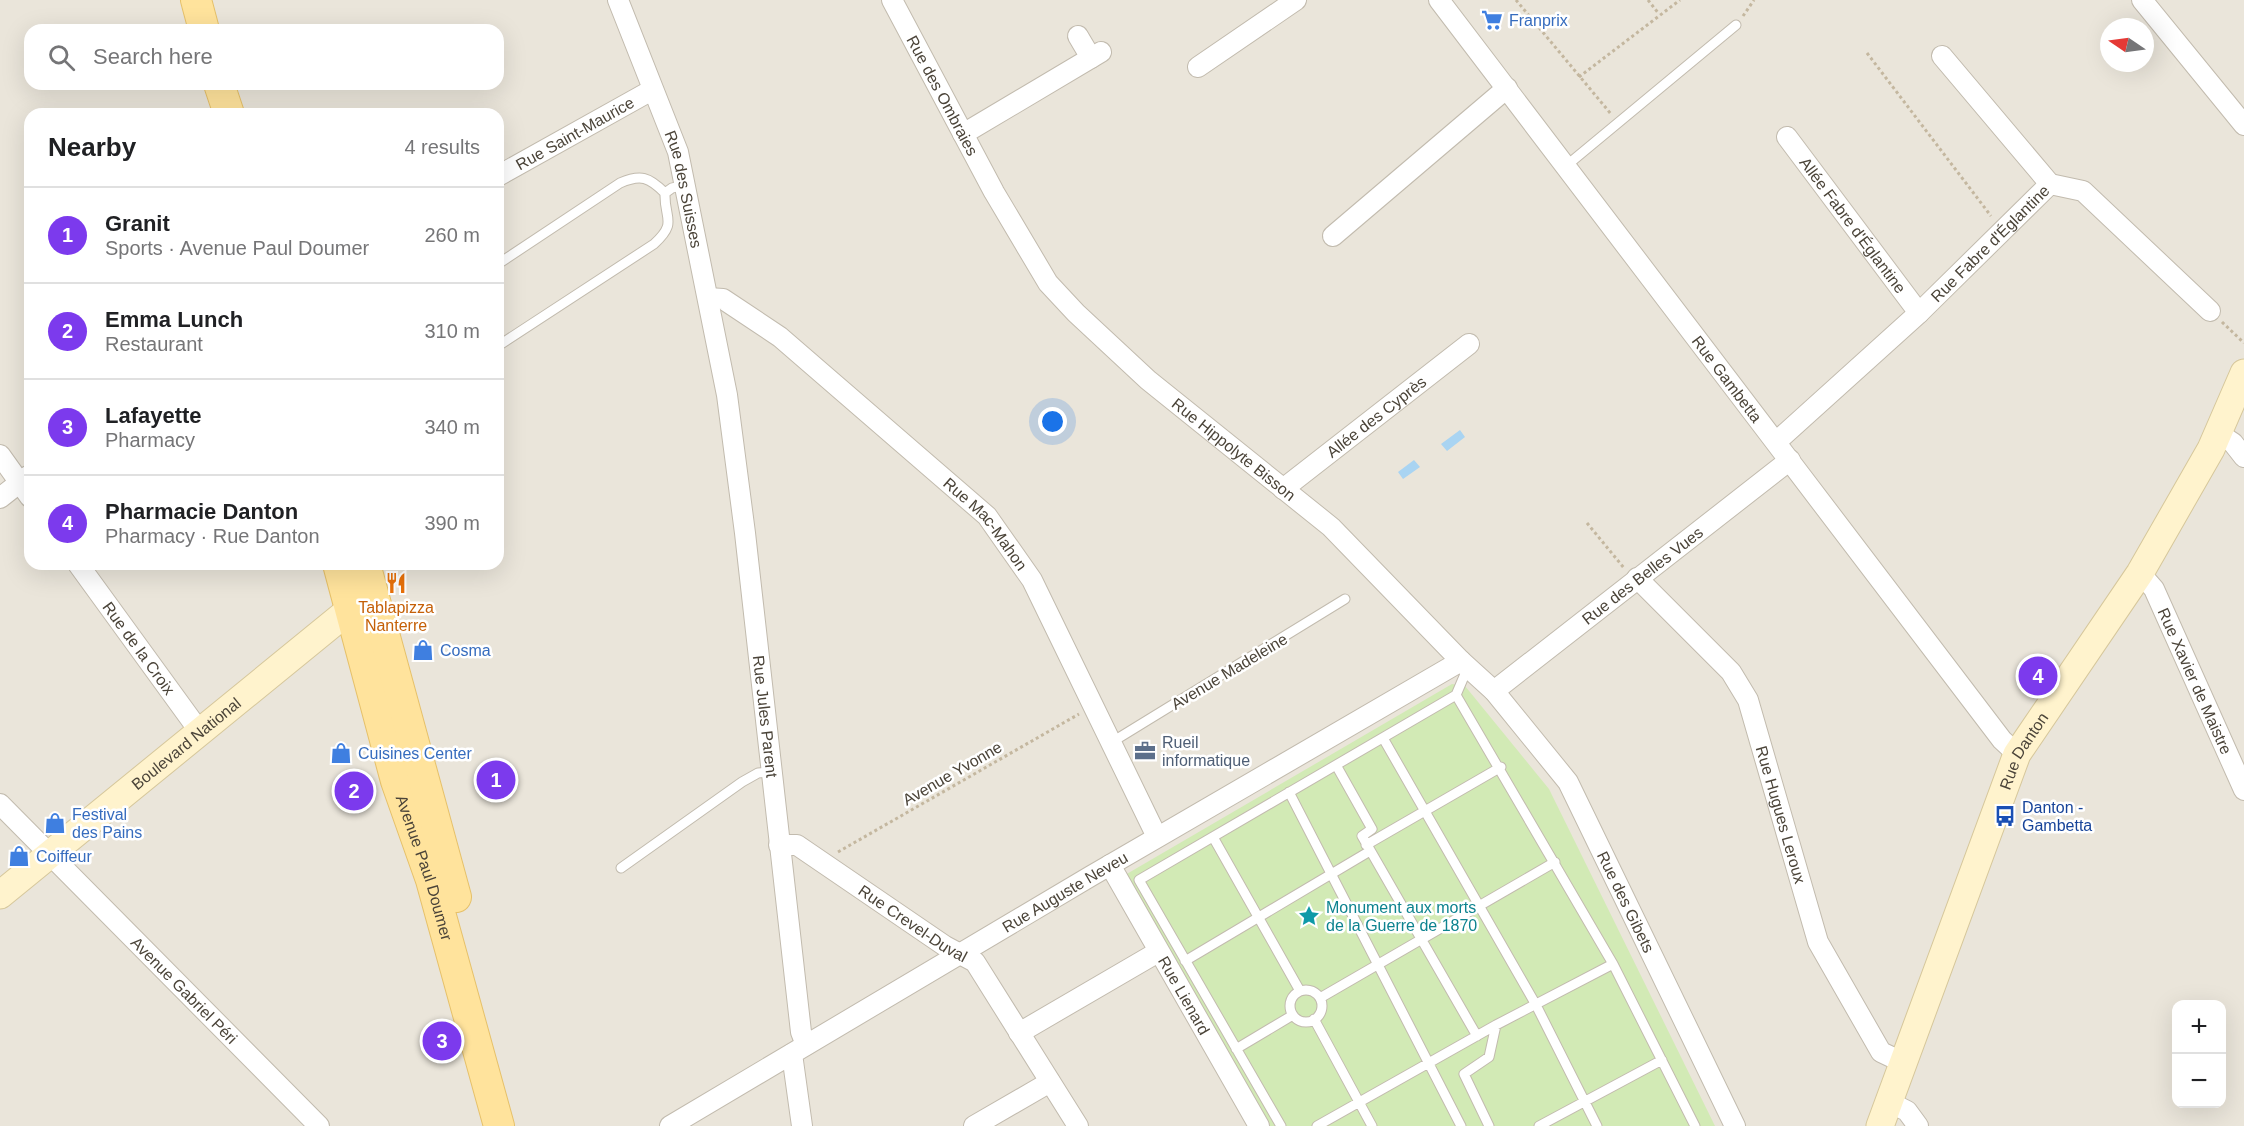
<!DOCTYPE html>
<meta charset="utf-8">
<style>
:root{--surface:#fff;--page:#f6f6f6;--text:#202124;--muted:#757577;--line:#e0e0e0;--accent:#7c3aed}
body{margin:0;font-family:Helvetica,sans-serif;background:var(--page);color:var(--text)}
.controls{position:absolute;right:18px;bottom:18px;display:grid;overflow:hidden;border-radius:12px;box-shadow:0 6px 24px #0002}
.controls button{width:54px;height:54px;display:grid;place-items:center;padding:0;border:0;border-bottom:2px solid var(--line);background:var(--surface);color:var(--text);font:30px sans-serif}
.compass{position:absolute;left:2100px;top:18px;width:54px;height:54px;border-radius:50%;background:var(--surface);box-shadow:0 6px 24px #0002;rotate:283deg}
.you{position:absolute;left:1053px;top:422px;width:21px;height:21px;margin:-15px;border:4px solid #fff;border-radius:50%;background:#1a73e8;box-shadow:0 0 0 9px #1a73e833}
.badge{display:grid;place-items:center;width:39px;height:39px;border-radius:50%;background:var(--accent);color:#fff;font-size:20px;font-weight:700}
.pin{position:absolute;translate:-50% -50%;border:3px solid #fff;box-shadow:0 2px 6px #0006}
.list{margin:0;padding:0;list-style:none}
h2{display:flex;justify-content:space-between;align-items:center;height:78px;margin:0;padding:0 24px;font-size:26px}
h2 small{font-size:20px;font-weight:400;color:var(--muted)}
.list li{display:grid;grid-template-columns:39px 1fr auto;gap:18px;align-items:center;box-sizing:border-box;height:96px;padding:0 24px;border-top:2px solid var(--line)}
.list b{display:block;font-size:22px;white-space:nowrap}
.list p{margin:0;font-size:20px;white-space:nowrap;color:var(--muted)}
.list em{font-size:20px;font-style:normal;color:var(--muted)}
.icon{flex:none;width:33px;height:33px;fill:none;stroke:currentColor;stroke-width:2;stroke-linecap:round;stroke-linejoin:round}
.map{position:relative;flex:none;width:2244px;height:1126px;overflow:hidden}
.search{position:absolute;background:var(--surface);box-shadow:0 6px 24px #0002;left:24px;top:24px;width:480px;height:66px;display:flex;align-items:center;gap:15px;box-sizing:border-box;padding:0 21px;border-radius:18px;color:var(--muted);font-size:22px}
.panel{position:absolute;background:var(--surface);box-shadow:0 6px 24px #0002;left:24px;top:108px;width:480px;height:462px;border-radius:18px}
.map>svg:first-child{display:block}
.residential{fill:#eae5da;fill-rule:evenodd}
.green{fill:#d2eab5}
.water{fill:#a9d4f2}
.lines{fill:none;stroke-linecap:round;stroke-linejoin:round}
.lane-casing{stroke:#c2bbae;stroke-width:11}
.street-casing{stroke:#c2bbae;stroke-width:22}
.secondary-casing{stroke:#d6c79b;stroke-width:29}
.primary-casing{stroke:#e6c16a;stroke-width:32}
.path{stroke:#c4b79f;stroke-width:3;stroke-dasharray:3 3;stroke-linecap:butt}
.lane{stroke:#fff;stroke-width:9}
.street{stroke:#fff;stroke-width:20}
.secondary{stroke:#fff3cd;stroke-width:27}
.primary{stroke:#ffe39c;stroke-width:30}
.labels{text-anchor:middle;stroke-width:5;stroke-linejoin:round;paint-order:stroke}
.shop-label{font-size:16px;fill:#366cbe;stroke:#fff;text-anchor:start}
.street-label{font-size:16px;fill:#4b4439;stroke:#fff}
.food-label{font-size:16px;fill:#c56008;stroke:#fff}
.service-label{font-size:16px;fill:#4e5e75;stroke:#fff;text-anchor:start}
.transit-label{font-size:16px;fill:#164399;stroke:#fff;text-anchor:start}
.culture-label{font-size:16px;fill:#0d838f;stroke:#fff;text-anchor:start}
</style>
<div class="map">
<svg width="2244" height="1126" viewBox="0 0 2244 1126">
<rect width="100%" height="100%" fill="#f6f3ec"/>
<!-- residential -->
<path class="residential" d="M0,0h2244v1126h-2244zM2109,27h36v36h-36zM30,30h468v54h-468zM30,114h468v450h-468zM2176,1004h46v100h-46z"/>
<!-- green -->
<path class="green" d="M1452,684l13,2 84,103 166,337h-445l-145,-251z"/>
<!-- water -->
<path class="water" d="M1460,430l5,7 -18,14 -6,-7z
M1414,460l6,7 -17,12 -5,-7z"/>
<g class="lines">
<defs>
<path id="lane" d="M1566,166l170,-141
M498,264l122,-81c21,-9 29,-6 45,10
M498,346l156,-102c24,-22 10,-25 11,-51l7,-5 13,-3
M1456,695l157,269 82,162
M1383,738l153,267 61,121
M1112,742l233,-143
M1336,765l36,64 -10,7 115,200
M1289,792l172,334
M1213,837l87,154
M1366,845l135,-78
M621,868l121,-86 16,-9 13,-1
M1185,961l185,-110
M1290 1006a16 16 0 1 1 32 0a16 16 0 1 1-32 0Z
M1320,998l235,-136
M1314,1019l58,107
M1236,1049l57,-34
M1281,1126l-142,-246 317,-185 12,-28
M1317,1126l179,-101 117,-61
M1489,1126l-25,-52 25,-17 7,-32
M1539,1126l123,-66"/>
<g id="street">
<path id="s1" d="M618,0l60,152 49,243 18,138 56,499 5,13"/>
<path id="s2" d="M892,0l102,192 54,91 28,30 72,67 183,147 130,134 33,30 74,91 167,344"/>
<path id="s3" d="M1439,0l563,740 15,14"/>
<path d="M2142,0l102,125"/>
<path d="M1078,36l13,22"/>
<path d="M1942,56l108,128"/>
<path d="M1198,67l98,-67"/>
<path d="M963,134l138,-82"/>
<path id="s4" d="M1787,137l132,176"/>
<path id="s5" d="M498,176l154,-86"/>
<path d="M1333,236l174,-148"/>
<path id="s6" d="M708,298l15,1 57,38 207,179 45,64 125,257"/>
<path d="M2218,433l15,10 11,14"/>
<path id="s7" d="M1776,442l143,-129 131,-129 33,7 127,120"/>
<path d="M0,455l30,42"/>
<path id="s8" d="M1283,489l186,-145"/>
<path d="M0,498l28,-22"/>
<path id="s9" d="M78,564l122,168"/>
<path id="s10" d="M2140,573l14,16 90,201"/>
<path id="s11" d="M1637,578l94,94 17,28 70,242 63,110 23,11"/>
<path id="s12" d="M1494,691l296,-231"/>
<path id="s13" d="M0,804l319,322"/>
<path id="s14" d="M779,845h18l148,101 30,16 103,164"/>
<path id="s15" d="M1110,865l149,261"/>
<path d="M1019,1033l139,-81"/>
<path d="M792,1054l10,72"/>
<path d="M1889,1102l18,9 11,15"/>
<path id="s16" d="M670,1126l421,-250 370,-215"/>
<path d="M974,1126l76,-44"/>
</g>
<g id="secondary">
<path id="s17" d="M0,895l364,-297"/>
<path id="s18" d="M1880,1126l137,-372 123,-181 71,-124 33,-76"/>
</g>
<g id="primary">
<path d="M196,0l8,30"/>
<path d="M219,84l10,30"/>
<path id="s19" d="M338,564l58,217 35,99 68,246"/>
<path d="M365,564l91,333"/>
</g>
</defs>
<!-- lane casing -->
<use href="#lane" class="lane-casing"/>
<!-- street casing -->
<use href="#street" class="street-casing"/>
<!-- secondary casing -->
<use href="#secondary" class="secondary-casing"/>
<!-- primary casing -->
<use href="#primary" class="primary-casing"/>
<!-- path -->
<path class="path" d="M1516,0l95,114
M1648,0l11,14
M1743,16l11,-16
M1867,53l124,163
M1579,77l101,-77
M2222,322l22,21
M1587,523l37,45
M838,852l241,-138"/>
<!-- lane -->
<use href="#lane" class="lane"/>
<!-- street -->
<use href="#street" class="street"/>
<!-- secondary -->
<use href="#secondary" class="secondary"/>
<!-- primary -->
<use href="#primary" class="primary"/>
</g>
<!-- icons -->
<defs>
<symbol id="supermarket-bare" viewBox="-9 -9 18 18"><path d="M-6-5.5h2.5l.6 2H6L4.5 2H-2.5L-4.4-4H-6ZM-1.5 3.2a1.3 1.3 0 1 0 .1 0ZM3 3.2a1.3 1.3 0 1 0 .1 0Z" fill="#3f7fe0" stroke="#fff" stroke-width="2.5" paint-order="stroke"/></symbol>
<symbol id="restaurant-bare" viewBox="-9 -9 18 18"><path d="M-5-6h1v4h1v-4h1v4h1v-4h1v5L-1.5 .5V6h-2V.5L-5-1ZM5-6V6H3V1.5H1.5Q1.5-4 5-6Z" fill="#e8710a" stroke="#fff" stroke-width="2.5" paint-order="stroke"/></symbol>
<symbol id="shop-bare" viewBox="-9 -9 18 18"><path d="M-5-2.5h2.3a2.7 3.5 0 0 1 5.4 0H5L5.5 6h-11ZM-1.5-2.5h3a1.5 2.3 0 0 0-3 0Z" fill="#3f7fe0" stroke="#fff" stroke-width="2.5" paint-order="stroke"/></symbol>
<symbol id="office-bare" viewBox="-9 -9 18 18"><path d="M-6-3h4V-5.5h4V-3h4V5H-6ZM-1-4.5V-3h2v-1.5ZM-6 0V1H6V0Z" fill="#5c6f8a" stroke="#fff" stroke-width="2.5" paint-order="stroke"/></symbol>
<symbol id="bus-bare" viewBox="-9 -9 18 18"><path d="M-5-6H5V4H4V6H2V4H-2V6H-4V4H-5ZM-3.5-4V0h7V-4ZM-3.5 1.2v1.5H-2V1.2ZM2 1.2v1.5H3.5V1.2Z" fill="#1a4fb4" stroke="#fff" stroke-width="2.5" paint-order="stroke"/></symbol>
<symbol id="sight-bare" viewBox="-9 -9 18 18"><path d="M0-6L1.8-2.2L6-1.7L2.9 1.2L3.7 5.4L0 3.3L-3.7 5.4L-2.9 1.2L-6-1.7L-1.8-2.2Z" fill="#0f9aa8" stroke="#fff" stroke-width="2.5" paint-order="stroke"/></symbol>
</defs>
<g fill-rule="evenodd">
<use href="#supermarket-bare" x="1477" y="5" width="30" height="30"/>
<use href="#restaurant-bare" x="381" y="568" width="30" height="30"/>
<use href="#shop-bare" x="408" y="635" width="30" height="30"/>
<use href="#office-bare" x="1130" y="736" width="30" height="30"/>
<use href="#shop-bare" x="326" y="738" width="30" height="30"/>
<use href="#bus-bare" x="1990" y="801" width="30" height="30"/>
<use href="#shop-bare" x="40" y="808" width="30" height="30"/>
<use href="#shop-bare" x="4" y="841" width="30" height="30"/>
<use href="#sight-bare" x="1294" y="901" width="30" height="30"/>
</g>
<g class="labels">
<!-- shop labels -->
<g class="shop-label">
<text x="1509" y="26">Franprix</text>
<text x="440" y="656">Cosma</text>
<text x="358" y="759">Cuisines Center</text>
<text x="72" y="820">Festival<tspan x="72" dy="18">des Pains</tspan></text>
<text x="36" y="862">Coiffeur</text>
</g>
<!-- street labels -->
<g class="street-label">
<text dy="6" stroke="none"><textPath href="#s2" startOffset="108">Rue des Ombraies</textPath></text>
<text dy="6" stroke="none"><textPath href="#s5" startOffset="88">Rue Saint-Maurice</textPath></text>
<text dy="6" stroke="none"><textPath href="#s1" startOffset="201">Rue des Suisses</textPath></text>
<text dy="6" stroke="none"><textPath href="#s4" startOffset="110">Allée Fabre d'Églantine</textPath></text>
<text dy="6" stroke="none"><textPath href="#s7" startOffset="292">Rue Fabre d'Églantine</textPath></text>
<text dy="6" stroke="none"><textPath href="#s3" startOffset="476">Rue Gambetta</textPath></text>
<text dy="6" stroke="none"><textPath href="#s8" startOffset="118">Allée des Cyprès</textPath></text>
<text dy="6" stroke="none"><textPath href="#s2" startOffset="573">Rue Hippolyte Bisson</textPath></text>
<text dy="6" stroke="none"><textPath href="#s6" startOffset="362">Rue Mac-Mahon</textPath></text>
<text dy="6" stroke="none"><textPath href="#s12" startOffset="188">Rue des Belles Vues</textPath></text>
<text dy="6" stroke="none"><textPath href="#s9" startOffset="104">Rue de la Croix</textPath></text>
<text transform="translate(1229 671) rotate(-31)" y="6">Avenue Madeleine</text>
<text dy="6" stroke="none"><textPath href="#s10" startOffset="122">Rue Xavier de Maistre</textPath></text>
<text dy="6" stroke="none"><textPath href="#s1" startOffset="735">Rue Jules Parent</textPath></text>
<text dy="6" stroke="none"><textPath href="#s17" startOffset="240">Boulevard National</textPath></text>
<text dy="6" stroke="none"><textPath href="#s18" startOffset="402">Rue Danton</textPath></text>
<text transform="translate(952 773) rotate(-30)" y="6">Avenue Yvonne</text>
<text dy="6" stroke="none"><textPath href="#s11" startOffset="285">Rue Hugues Leroux</textPath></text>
<text dy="6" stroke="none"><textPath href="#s19" startOffset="316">Avenue Paul Doumer</textPath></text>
<text dy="6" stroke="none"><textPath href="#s16" startOffset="459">Rue Auguste Neveu</textPath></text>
<text dy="6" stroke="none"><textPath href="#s2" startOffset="1179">Rue des Gibets</textPath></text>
<text dy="6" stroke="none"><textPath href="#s14" startOffset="158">Rue Crevel-Duval</textPath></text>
<text dy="6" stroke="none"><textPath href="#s13" startOffset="262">Avenue Gabriel Péri</textPath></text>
<text dy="6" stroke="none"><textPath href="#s15" startOffset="150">Rue Lienard</textPath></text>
</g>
<!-- food labels -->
<g class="food-label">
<text x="396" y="613">Tablapizza<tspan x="396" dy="18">Nanterre</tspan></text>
</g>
<!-- service labels -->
<g class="service-label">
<text x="1162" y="748">Rueil<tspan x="1162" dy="18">informatique</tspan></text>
</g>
<!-- transit labels -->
<g class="transit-label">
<text x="2022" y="813">Danton -<tspan x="2022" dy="18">Gambetta</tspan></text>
</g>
<!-- culture labels -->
<g class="culture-label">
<text x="1326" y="913">Monument aux morts<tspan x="1326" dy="18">de la Guerre de 1870</tspan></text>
</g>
</g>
</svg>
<div class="controls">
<button>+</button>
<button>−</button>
</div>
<svg class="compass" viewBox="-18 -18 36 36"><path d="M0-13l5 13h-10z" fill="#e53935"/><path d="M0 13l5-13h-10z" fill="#757577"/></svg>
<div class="you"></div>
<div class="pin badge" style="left:496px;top:780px">1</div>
<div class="pin badge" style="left:354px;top:791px">2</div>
<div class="pin badge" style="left:442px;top:1041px">3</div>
<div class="pin badge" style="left:2038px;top:676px">4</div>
<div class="search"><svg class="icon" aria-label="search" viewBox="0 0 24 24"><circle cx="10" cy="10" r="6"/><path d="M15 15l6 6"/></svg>Search here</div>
<section class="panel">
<h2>Nearby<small>4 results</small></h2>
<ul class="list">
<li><span class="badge">1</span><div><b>Granit</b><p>Sports · Avenue Paul Doumer</p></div><em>260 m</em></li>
<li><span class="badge">2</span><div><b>Emma Lunch</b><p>Restaurant</p></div><em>310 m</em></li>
<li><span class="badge">3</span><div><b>Lafayette</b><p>Pharmacy</p></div><em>340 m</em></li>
<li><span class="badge">4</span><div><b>Pharmacie Danton</b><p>Pharmacy · Rue Danton</p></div><em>390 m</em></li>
</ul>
</section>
</div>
